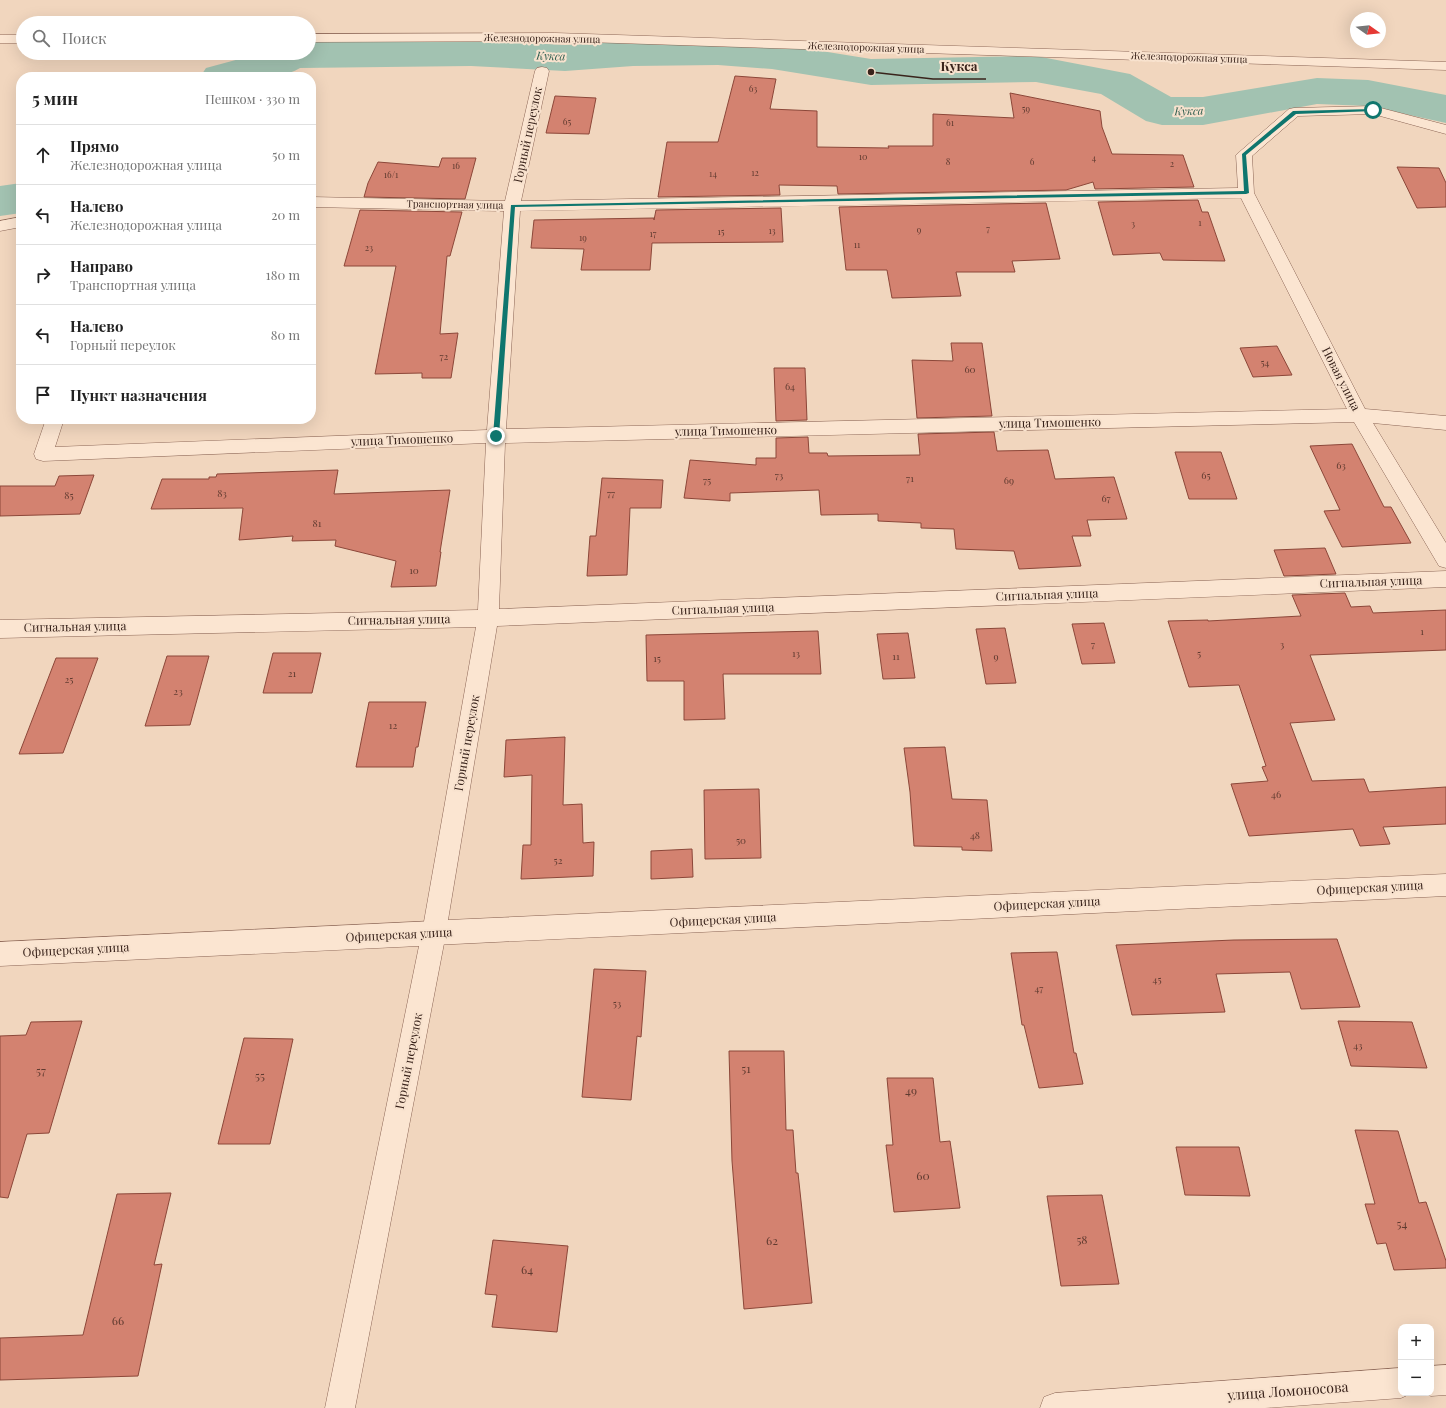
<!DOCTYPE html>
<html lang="ru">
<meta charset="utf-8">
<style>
:root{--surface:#fff;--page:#f6f6f6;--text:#222;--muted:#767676;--line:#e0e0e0}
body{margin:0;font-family:"Playfair Display",serif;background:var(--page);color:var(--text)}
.controls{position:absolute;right:12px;bottom:12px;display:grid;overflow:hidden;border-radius:8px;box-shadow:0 4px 16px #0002}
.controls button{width:36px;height:36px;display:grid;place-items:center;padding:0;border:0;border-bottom:1px solid var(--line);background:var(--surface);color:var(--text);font:20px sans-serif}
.compass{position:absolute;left:1350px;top:12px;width:36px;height:36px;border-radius:50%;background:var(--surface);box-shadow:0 4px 16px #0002;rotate:105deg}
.stop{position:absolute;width:12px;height:12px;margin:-9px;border:3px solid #0f766e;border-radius:50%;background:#fff}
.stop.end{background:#0f766e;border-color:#fff;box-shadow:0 1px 4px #0008}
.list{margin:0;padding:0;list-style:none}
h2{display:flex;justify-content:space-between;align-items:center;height:52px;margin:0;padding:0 16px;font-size:17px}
h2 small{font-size:13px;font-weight:400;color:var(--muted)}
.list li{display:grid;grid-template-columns:26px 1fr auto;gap:12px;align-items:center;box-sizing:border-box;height:60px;padding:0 16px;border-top:1px solid var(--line)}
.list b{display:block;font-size:15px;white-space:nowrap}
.list p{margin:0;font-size:13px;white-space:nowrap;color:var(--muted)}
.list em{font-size:13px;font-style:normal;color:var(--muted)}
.icon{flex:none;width:22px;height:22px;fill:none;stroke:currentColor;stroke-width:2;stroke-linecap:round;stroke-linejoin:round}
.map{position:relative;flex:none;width:1446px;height:1408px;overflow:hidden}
.search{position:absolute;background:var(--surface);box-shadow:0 4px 16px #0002;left:16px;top:16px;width:300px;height:44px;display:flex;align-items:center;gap:10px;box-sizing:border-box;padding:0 14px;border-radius:22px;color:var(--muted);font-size:15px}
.panel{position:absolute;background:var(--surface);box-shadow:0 4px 16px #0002;left:16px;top:72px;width:300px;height:352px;border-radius:16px}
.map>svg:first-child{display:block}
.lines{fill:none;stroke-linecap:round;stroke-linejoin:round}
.river{fill:#a2c2b1;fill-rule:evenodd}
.building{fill:#d38270;stroke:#8c4739}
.minor-casing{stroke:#8b6555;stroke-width:1}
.tertiary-casing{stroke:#8b6555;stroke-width:1}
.minor{fill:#fbe5d1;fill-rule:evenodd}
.tertiary{fill:#fbe5d1;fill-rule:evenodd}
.route{fill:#0f766e}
.labels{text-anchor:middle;stroke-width:4;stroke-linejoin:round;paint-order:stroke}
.far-number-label{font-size:9px;fill:#603b30}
.far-street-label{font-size:10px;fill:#39231b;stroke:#f8e2ce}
.number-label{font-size:10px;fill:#603b30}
.far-water-label{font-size:11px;font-style:italic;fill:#295a4c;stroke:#f8e2ce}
.street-label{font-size:12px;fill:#39231b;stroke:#f8e2ce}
.near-number-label{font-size:12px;fill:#603b30}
.near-street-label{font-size:14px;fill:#39231b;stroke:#f8e2ce}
.leader{fill:none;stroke:#39231b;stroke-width:1.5}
.callout-dot{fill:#39231b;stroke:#f8e2ce;stroke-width:1.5}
.callout-label{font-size:13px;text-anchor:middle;font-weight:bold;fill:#39231b;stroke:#f8e2ce;stroke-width:4;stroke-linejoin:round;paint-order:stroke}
</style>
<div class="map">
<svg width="1446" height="1408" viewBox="0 0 1446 1408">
<rect width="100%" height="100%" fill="#f1d6be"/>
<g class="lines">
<!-- river -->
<path class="river" d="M718,39l54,4 99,16 165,-3 94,18 41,23h32l114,-19 51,2 78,15v28l-78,-17 -51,-2 -114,21h-41l-16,-4 -45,-27 -65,-12 -165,3 -99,-16 -54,-4 -85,1 -68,5 -94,-5 -171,2c-24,15 -71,9 -100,9l6,-9 56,-15h47v-11l162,-2 94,5 68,-5z
M21,183v30l-21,3v-30z"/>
</g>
<!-- building -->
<path class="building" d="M735,76l41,3 -6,30 47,2v36l72,1 -1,-2h45v-32l81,4 -4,-25 90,18 2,16 10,27 71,1 11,32 -99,2 -2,-7 -27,8 -228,4 -1,-8 -58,-1 1,10 -122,2 9,-55h51z
M555,96l41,2 -7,36 -43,-1z
M442,158h34l-11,41 -101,-2 4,-14 10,-21 61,5z
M1397,167l42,1 7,15v24l-29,1z
M1198,200l4,12h6l17,49 -62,-1 -3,-7 -47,2 -15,-53z
M1046,203l14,56 -48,2 3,11h-59l5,24 -69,2 -5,-28h-41l-7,-63z
M781,208l2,34 -131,1 -2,27h-69l3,-21 -53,-1 3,-28 120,-2v2l2,-10z
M360,210l102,2 -12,44h-3l-7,78 18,-1 -7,45h-29v-5l-47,1 21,-108h-52z
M951,343h31l10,73 -75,2 -5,-58 41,1z
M1277,346l15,29 -39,2 -13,-29z
M774,368h31l2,52 -31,1z
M994,432l3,19 51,-1 7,29 59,-2 13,42 -40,1 4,16h-19l9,30 -62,3 -5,-18 -58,-2 -2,-20 -33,-1v-5l-43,-2v-7l-57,1 -2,-25 -89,3v8l-46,-3 6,-38 66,5v-7h20v-20l32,-1 1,16h18l1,3 92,-1 -2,-21z
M1352,444l32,63h7l20,36 -69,4 -18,-36 16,-1 -30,-64z
M1175,452h46l16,47h-48z
M338,470l-4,24 116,-4 -10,62h1l-5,34 -45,1 5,-26 -61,-15 1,-6 -44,1 1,-5 -54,4 4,-32 -92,1 11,-30h47v-2h7l1,-3z
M94,475l-14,39 -80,2v-30h55l4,-10z
M602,478l61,2 -2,28h-31l-3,67 -40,1 3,-40h6z
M1325,548l11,26 -52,2 -10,-26z
M1345,593l6,14 19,-1 3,7 73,-3v40l-136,5 25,65 -45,3 22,58 52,-2 5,13 77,-5v37l-63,3 7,17 -30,2 -7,-17 -104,7 -18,-52 37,-3 -6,-14 4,-1 -27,-81 -50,2 -21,-66 40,-1v1l93,-5 -9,-21z
M1104,623l11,40 -33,1 -10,-40z
M1005,628l11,55 -30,1 -10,-55z
M818,631l3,43h-98l2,45 -41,1v-39h-37l-1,-46z
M908,633l7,45 -32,1 -6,-45z
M273,653h48l-9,40h-49z
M167,656h42l-19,69 -45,1z
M56,658h42l-35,95 -44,1z
M369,702h57l-8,45h-2l-3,20h-57z
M565,737l-2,68 19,-1 1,39 11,-1 -1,34 -72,3 2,-34h8l1,-70 -28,2 2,-37z
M945,747l7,52 35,1 5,51 -30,-1v-3l-48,-1 -4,-54 -6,-44z
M759,789l2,69 -56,1 -1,-69z
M692,849l1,28 -42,2v-28z
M1337,939l23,68 -59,2 -11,-37 -74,2 9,38 -93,3 -16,-70 118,-5z
M1057,952l17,101h2l7,31 -44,4 -15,-63h-2l-11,-72z
M594,969l52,2 -5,66 -4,-1 -6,64 -49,-3z
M82,1021l-33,112 -22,1 -19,64 -8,-1v-161l26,-1 5,-13z
M1338,1021l74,1 15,46 -76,-2z
M244,1038l49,1 -23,105h-52z
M729,1051h55l2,79h7l3,43h2l14,130 -68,6 -12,-148z
M887,1078h46l7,64 10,-1 10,67 -66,4 -8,-67h7z
M1355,1130l43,1 21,72 7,-1 20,59v7l-52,2 -8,-27 -9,1 -12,-40h10z
M1176,1147h63l11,49 -65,-1z
M171,1193l-17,72 8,-1 -24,112 -138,4v-42l83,-3 34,-141z
M1102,1195l17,89 -58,2 -14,-90z
M493,1240l75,6 -11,86 -65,-5 5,-32 -12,-1z"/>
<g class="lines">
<defs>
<path id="minor" d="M555,33l891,29v8l-891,-29 -246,1v-8z
M0,35h23v8h-23z
M542,67l5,1 2,3 -28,130 717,-13 -2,-33 53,-46 5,-1 79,-2 73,19v9l-73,-20 -75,2 -46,40 2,37 111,216 81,7v14l-73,-7 73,120v25l-7,-2 -85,-144 -849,21 -6,166 947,-38v16l-949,39 -49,294 998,-46v22l-1012,49 -9,-4 -3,-8 54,-306 -476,11v-18l478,-10 8,-167 -443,18 -7,-2 -2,-5 12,-35h18l-9,28 432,-17 17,-219 -193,-4v-10l194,4 30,-130 2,-3zM1241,198l106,211 -841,20 14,-218z
M21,217v10l-21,4v-10z"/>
<path id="tertiary" d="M434,921l9,4 3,8 -91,475h-30l94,-462 -419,20v-24z
M1446,1365v30l-15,1 -8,-3h8v-27z
M1401,1368v25h11l-11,5 -136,10h-225l4,-11 11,-4z"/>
</defs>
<!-- minor casing -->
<use href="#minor" class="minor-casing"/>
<!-- tertiary casing -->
<use href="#tertiary" class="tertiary-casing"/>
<!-- minor -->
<use href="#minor" class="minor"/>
<!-- tertiary -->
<use href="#tertiary" class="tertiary"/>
</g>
<!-- route -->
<path class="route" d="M1373,109l1,2 -78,3 -50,41 3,38 -3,1 -731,13 -16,229 -3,2 -3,-2 18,-231 733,-14 -2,-37 51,-43z"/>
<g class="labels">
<!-- far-number labels -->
<g class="far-number-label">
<text x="753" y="92">63</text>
<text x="1026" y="112">59</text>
<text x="567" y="125">65</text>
<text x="950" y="126">61</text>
<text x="863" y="160">10</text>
<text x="1094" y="161">4</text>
<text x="948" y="165">8</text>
<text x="1032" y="165">6</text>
<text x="1172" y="167">2</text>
<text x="456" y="169">16</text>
<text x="755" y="176">12</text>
<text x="713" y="177">14</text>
<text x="391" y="178">16/1</text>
<text x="1200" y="226">1</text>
<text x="1133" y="227">3</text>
<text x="988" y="232">7</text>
<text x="919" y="233">9</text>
<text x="772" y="234">13</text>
<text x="721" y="235">15</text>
<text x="653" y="237">17</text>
<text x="583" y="241">19</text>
<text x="857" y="248">11</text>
<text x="369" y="251">23</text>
</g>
<!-- far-street labels -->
<g class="far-street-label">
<text transform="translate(542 38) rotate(1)" y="4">Железнодорожная улица</text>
<text transform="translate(866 47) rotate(2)" y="4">Железнодорожная улица</text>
<text transform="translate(1189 57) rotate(2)" y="4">Железнодорожная улица</text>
<text transform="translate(455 204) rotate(1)" y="4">Транспортная улица</text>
</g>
<!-- number labels -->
<g class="number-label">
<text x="444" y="360">72</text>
<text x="1265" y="366">54</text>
<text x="970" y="373">60</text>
<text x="790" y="390">64</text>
<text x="1341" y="469">63</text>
<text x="779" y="479">73</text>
<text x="1206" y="479">65</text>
<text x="910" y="482">71</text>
<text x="707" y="484">75</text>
<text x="1009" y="484">69</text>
<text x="222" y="497">83</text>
<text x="611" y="497">77</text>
<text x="69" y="499">85</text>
<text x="1106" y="502">67</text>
<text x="317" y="527">81</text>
<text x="414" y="574">10</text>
<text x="1422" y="635">1</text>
<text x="1093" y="648">7</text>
<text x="1282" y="648">3</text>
<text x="796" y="657">13</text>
<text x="1199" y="657">5</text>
<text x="896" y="660">11</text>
<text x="996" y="660">9</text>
<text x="657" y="662">15</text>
<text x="292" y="677">21</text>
<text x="69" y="683">25</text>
<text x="178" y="695">23</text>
<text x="393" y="729">12</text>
<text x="1276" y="798">46</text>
<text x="975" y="839">48</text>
<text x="741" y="844">50</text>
<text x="558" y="864">52</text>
<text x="1157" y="983">45</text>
<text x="1039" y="992">47</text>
<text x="617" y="1007">53</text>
<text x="1358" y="1049">43</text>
</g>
<!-- far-water labels -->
<g class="far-water-label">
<text transform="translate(551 56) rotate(2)" y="4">Кукса</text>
<text transform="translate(1189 111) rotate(-1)" y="4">Кукса</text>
</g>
<!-- street labels -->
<g class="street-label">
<text transform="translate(528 135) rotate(-78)" y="4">Горный переулок</text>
<text transform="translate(1341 379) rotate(63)" y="4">Новая улица</text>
<text transform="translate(1050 423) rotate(-1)" y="4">улица Тимошенко</text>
<text transform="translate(726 431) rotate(-1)" y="4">улица Тимошенко</text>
<text transform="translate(402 440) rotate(-2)" y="4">улица Тимошенко</text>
<text transform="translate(1371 582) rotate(-2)" y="4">Сигнальная улица</text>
<text transform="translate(1047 595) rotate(-2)" y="4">Сигнальная улица</text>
<text transform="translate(723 609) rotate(-2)" y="4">Сигнальная улица</text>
<text transform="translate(399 620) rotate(-1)" y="4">Сигнальная улица</text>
<text transform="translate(75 627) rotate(-1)" y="4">Сигнальная улица</text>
<text transform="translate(467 743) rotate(-80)" y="4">Горный переулок</text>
<text transform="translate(1370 888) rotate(-3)" y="4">Офицерская улица</text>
<text transform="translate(1047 904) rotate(-3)" y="4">Офицерская улица</text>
<text transform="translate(723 920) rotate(-3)" y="4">Офицерская улица</text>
<text transform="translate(399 935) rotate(-3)" y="4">Офицерская улица</text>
<text transform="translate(76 950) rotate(-3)" y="4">Офицерская улица</text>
<text transform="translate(409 1061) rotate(-79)" y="4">Горный переулок</text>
</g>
<!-- near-number labels -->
<g class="near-number-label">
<text x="746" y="1073">51</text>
<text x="41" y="1075">57</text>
<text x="260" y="1080">55</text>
<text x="911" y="1095">49</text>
<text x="923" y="1180">60</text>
<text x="1402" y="1228">54</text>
<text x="1082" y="1244">58</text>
<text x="772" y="1245">62</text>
<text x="527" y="1274">64</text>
<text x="118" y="1325">66</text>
</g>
<!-- near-street labels -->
<g class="near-street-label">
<text transform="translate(1288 1391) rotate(-4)" y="5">улица Ломоносова</text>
</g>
</g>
<!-- callouts -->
<path class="leader" d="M871 72L933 79H986"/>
<circle class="callout-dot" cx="871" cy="72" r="4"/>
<g class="callout-label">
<text x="959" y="71">Кукса</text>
</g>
</svg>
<div class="controls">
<button>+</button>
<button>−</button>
</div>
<svg class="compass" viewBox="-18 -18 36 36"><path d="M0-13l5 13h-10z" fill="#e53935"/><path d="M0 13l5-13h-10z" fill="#767676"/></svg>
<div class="stop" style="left:1373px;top:110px"></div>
<div class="stop end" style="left:496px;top:436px"></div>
<div class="search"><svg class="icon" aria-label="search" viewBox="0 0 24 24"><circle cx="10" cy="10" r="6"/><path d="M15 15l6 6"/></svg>Поиск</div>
<section class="panel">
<h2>5 мин<small>Пешком · 330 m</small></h2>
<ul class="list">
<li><svg class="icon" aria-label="ahead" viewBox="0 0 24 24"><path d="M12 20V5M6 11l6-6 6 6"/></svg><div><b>Прямо</b><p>Железнодорожная улица</p></div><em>50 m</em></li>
<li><svg class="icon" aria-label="left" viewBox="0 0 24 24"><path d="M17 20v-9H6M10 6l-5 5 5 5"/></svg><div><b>Налево</b><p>Железнодорожная улица</p></div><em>20 m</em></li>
<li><svg class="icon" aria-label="right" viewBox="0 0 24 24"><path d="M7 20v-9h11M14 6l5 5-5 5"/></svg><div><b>Направо</b><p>Транспортная улица</p></div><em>180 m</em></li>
<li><svg class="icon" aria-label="left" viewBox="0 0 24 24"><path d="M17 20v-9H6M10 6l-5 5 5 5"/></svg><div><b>Налево</b><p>Горный переулок</p></div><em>80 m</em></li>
<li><svg class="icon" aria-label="arrive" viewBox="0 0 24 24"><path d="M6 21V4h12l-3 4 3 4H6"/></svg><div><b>Пункт назначения</b></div></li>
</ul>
</section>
</div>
